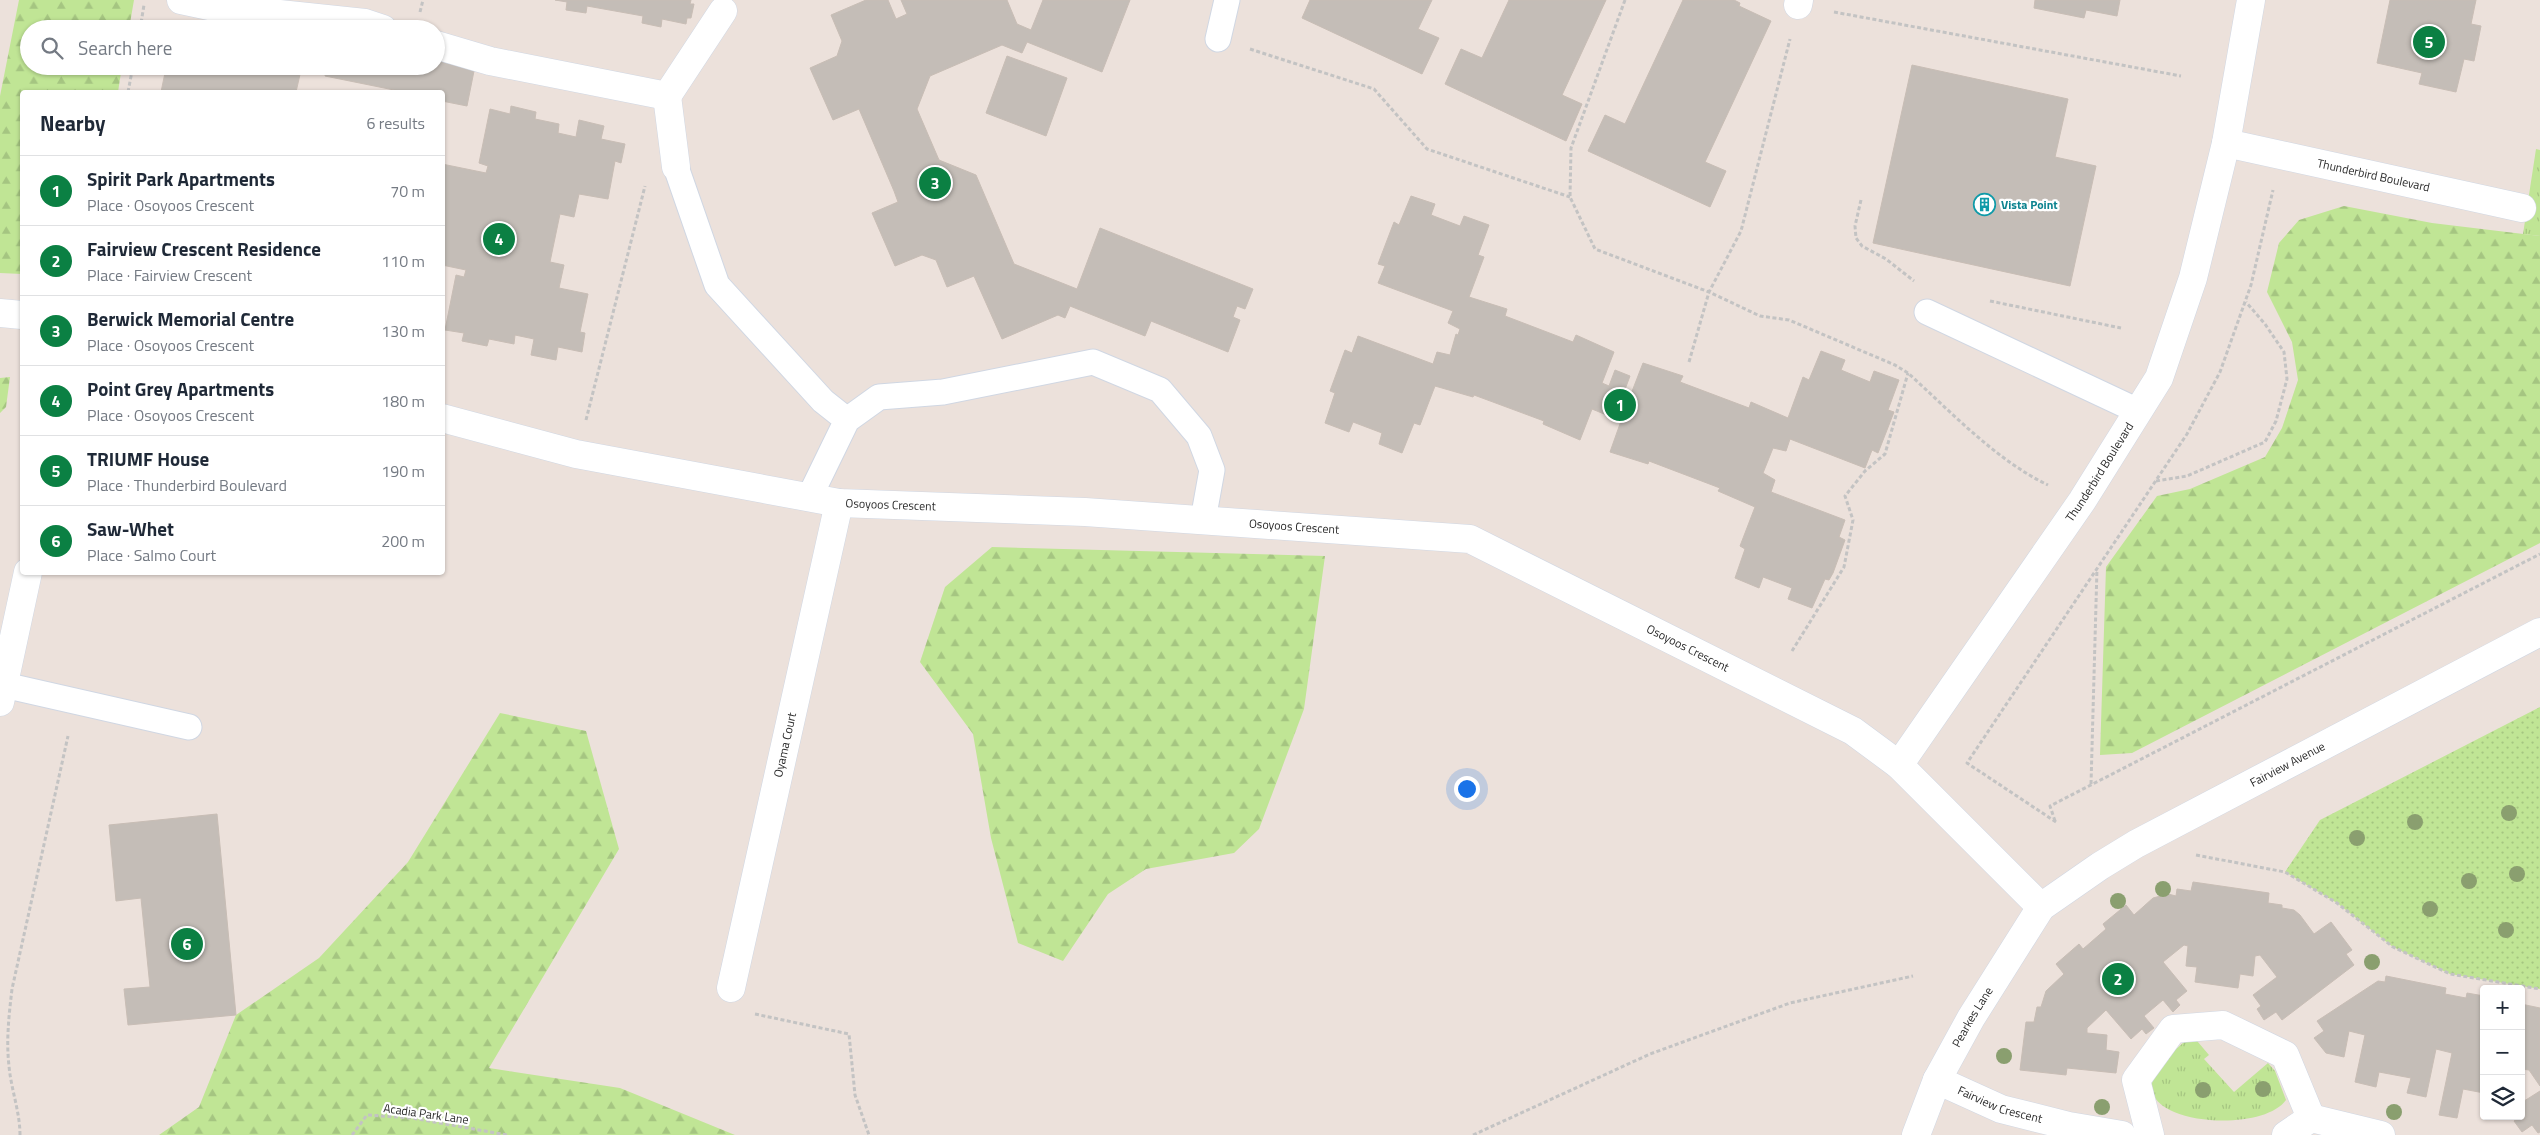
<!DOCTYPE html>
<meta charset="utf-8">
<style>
:root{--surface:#fff;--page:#f2f2f3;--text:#1f2937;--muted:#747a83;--line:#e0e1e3;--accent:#0b8043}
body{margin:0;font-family:"Titillium Web",sans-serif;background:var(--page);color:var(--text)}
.controls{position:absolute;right:15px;bottom:15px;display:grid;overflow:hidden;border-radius:5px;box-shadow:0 1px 4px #0004}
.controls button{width:45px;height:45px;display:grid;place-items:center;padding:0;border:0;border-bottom:1px solid var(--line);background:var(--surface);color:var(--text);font:25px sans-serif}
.you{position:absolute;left:1466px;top:788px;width:18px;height:18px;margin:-12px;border:4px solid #fff;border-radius:50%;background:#1a73e8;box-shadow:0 0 0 8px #1a73e833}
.badge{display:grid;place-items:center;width:32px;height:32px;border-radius:50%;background:var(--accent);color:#fff;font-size:16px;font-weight:700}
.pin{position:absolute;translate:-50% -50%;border:2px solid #fff;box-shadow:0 1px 5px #0006}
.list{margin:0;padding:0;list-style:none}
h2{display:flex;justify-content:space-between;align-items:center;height:65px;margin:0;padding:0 20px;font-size:21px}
h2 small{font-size:16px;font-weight:400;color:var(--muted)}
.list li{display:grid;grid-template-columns:32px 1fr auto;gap:15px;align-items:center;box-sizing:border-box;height:70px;padding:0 20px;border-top:1px solid var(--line)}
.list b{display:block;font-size:19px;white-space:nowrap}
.list p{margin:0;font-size:16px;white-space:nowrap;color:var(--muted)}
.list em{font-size:16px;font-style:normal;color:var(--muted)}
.icon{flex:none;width:28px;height:28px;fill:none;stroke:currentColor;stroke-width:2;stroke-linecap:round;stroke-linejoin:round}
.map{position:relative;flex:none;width:2540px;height:1135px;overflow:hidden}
.search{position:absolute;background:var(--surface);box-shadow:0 1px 4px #0004;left:20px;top:20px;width:425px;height:55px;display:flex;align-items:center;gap:12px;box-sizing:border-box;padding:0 18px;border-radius:28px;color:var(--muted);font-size:19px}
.panel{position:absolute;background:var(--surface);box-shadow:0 1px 4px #0004;left:20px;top:90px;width:425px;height:485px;border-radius:5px}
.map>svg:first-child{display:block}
.grass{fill:url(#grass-tufts)}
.forest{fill:url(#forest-firs)}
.garden{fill:url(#garden-dots)}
.building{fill:#c4bdb7;stroke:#c8bdb5}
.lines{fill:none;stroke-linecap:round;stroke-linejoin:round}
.service-casing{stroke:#d0d7e3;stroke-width:27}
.pedestrian-casing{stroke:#d0d7e3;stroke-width:29}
.minor-casing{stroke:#d0d7e3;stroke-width:29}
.path{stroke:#c3c3c3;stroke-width:3;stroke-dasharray:4 2.5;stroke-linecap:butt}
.service{stroke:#fff;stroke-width:25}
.pedestrian{stroke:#fff;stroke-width:28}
.minor{stroke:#fff;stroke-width:28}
.tree{fill:#8a9f6f}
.labels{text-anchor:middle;stroke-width:4.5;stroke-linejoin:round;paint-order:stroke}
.street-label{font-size:12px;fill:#2a2a2a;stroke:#fff}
.culture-label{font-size:12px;font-weight:bold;fill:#0d838f;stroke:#fff;text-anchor:start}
</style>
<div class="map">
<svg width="2540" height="1135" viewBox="0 0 2540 1135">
<defs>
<pattern id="grass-tufts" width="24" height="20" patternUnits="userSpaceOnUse" patternTransform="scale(1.25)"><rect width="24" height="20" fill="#c0e595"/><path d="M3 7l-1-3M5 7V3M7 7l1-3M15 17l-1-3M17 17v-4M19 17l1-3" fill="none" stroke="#a5c581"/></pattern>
<pattern id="forest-firs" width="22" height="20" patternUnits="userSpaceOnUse" patternTransform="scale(1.25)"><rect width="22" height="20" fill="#c0e595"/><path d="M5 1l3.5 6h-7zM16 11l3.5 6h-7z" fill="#a5c581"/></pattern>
<pattern id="garden-dots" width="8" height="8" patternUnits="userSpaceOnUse" patternTransform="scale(1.25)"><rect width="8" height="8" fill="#c0e595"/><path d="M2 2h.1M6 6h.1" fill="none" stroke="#a5c581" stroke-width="1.8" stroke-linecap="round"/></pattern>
</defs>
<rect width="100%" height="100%" fill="#ece1db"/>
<!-- grass -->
<path class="grass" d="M2536,149l4,1v86l-17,-2z
M2192,1035l17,20 -5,4 30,33 34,-29 7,8 11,29c-25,35 -153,24 -132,-23 7,-17 25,-30 38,-42z"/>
<!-- forest -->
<path class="forest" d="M19,0h115l-5,29h-100v37h93l-4,26h-96v182l-22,-1v-177z
M2344,206l88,17 108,13v307l-408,210 -32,2 6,-188 51,-71 33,-7 75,-32 17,-29 16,-48 -6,-38 -25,-50 12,-49 20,-23z
M10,377l-4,30 -6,6v-35z
M992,547l333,9 -21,153 -45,120 -25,24 -88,16 -38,25 -45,67 -45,-18 -27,-105 -18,-104 -53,-72 25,-75z
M500,713l86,18 33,118 -130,219 131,20 115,47h-576l40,-28 37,-92 83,-57 89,-96z"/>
<!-- garden -->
<path class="garden" d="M2540,707v282l-90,-15 -57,-27 -56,-44 -52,-31 35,-52z"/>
<!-- building -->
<path class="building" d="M555,0h136l-1,4h4l-3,14h-4l-1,6 -24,-5 -1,8 -19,-4 1,-7 -56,-10 -1,7 -20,-3 1,-8z
M866,0h22l8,19 11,-5 -6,-14h106l10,24 14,6 12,-30h87l-28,72 -75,-30 -5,11 -20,-8 -72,31 -13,33 22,51 37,15 38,89 63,25 23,-61 153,61 -8,20 -8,-3 -4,11 7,3 -12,32 -77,-31 -6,15 -75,-30 -5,12 -7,-3 -56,24 -28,-63 -27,11 -11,-27 -14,-5 -27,11 -23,-53 26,-11 -4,-11 -35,-82 -26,11 -23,-52 27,-12 5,-15 -11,-26z
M1310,0h122l-14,29 21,9 -17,36 -120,-56z
M1509,0h97l-44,95 20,9 -16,37 -121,-57 16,-35 21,9z
M1683,0h51l6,3 -1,3 32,15 -66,141 21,9 -16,36 -122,-56 17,-36 20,9z
M2035,0h85l-3,16 -31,-6 -2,8 -50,-10z
M2390,0h86l-5,24 10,2 -7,35 -10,-2 -8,33 -37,-8 3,-11 -45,-10z
M1007,56l60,22 -21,58 -60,-23z
M436,58l39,8 -8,40 -25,-5v-9h-38l-79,-16 2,-10h109z
M1912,65l156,34 -13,58 41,9 -26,120 -197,-43z
M160,66h122l19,4 -5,22h-135l5,-24z
M511,106l25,6 -1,7 24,5 -1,9 18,4 3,-17 25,6 -3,13 24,5 -4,19 -6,-2 -7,38 -29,-5 -5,23 -14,-3 -10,48 14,3 -5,23 29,6 -8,38 5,1 -3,19 -24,-5 -2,13 -25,-5 3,-16 -19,-4 -1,9 -25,-5 -2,7 -25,-5 2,-8 -19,-3 11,-55 8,2 2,-7 -24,-5v-101l44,9 2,-7 -9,-3 11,-54 20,5z
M1411,196l24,8 -4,11 29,11 4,-10 25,9 -11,30 6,2 -15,40 38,12 -2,7 68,26 3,-7 38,17 -12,31 7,3 6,-16 15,6 -6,16 7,2 12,-31 40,13 -3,6 69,26 2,-6 37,16 15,-41 6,3 12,-29 24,9 -4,10 29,12 4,-11 25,9 -11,30 6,2 -16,41 -6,-3 -7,18 -75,-29 -4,12 -13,-3 -10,25 12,7 -4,12 74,28 -6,17 6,3 -12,33 -4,7 -4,-1 -13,29 -24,-9 4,-11 -29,-11 -4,11 -24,-10 10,-29 -5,-3 15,-39 -37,-16 2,-3 -71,-27 -1,3 -38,-12 11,-31 -29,-12 -12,31 -37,-16 1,-3 -70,-26 -1,2 -38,-11 -15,39 -6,-2 -12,30 -23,-9 3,-11 -29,-11 -4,10 -24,-9 10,-30 -5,-2 15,-41 7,3 6,-17 75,28 4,-12 13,3 6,-21 2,1 2,-6 -12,-6 5,-12 -75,-28 7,-17 -7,-2 16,-42 5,3z
M217,814l19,201 -108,10 -4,-36 26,-2 -9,-89 -25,3 -7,-76z
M2193,882l76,11 -1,10 14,2v3l12,2 6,5 14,19 17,-12 21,28 -6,4 8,11 -72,55 -6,-8 -12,8 -7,-11 4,-3 -8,-11 24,-18 -17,-22 -5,1 -2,20 -13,-2 -2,14 -43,-6 2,-15 -11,-1 2,-20 -4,-1 -21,17 24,29 -11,9 4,5 -7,7 -10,-12 -19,16 10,12 -8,6 -4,-5 -11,10 -25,-29 -19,18v5l20,2 -1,15 13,2 -3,21 -49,-5 -1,7 -46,-5 6,-48h8l3,-15h4l5,-16 18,-17 -8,-10 23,-20 4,5 23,-20 -3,-5 23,-19 8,10 19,-17 15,-4 8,2 1,-7 14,2z
M2386,976l60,12 -1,6 21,4 1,-5 17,3v97l-21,-4 -6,29 -18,-3 13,-62 -16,-4 -10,48 -19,-4 4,-15 -32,-6 -3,15 -21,-5 10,-47 -16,-4 -5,26 -18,-4 -12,-15 10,-7 -7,-10 61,-40 7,1z
M2521,1004l19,4v78l-11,-16 -8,-1z
M2540,1091v41l-2,1 -6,-8 -10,7 -8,-11 5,-3 -1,-2h3v-13z"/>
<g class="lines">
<defs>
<path id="service" d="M1218,39l9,-39
M676,167l41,118 106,116 24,19
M1927,312l211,99
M809,498l38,-78 32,-23 64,-5 150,-30 67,28 39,46 13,34 -9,50
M4,685l185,42"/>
<g id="pedestrian">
<path id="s1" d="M1937,1080l64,29 68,17 53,9"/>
<path d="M2150,1135l-14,-55 37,-51 50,-4 62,30 26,63"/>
<path d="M2286,1135l25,-17 70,17"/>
</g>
<g id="minor">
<path d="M181,0l33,7 151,16 18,6"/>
<path d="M1798,5l1,-5"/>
<path d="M436,45l54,16 177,35 56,-85"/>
<path d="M667,96l9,71"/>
<path id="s2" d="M2226,143l296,65"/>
<path d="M0,313l22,2"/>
<path id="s3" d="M442,418l134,36 263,49 246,9 385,27 383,192 46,34 142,142"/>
<path d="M0,702l28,-130"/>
<path id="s4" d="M1899,765l183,-264 77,-123 34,-100 33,-135 25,-143"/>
<path id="s5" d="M731,988l108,-485"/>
<path id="s6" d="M1916,1135l21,-55 34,-62 70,-111 59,-41 36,-22 404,-212"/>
</g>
</defs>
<!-- service casing -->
<use href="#service" class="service-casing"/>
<!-- pedestrian casing -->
<use href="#pedestrian" class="pedestrian-casing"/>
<!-- minor casing -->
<use href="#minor" class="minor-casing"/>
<!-- path -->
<path class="path" d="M1625,0l-54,148 -1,49 25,52 114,43 51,24 29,4 106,45 13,8c42,38 89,88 140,112
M420,12l3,-12
M1834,12l347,64
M140,29l4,-24
M1250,49l124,40 53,60 143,48
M128,92l5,-26
M1861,200l-6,26 1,12 6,8 24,13 28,22
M1990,301l131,27
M1689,362l20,-70 32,-61 49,-192
M586,420l59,-234
M2156,481l31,-5 78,-34 11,-21 11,-42 -3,-27 -19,-28 -19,-22
M1792,651l52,-84 9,-47 -8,-24 20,-25 20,-17 23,-81
M2091,784l6,-216
M2055,821l-5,-15 490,-252
M2056,822l-89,-59 220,-329 33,-62 31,-87 22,-95
M2196,855l89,17 52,31 56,44 57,27 90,15
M755,1014l94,20 6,61 14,40
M20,1135c0,-23 -9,-46 -11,-69 -3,-26 0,-51 3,-77l56,-253
M352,1135l15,-20 45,3 95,17
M1473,1135l177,-81 140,-51 123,-27"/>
<!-- service -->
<use href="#service" class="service"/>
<!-- pedestrian -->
<use href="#pedestrian" class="pedestrian"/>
<!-- minor -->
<use href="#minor" class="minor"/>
</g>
<!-- trees -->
<g class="tree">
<circle cx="2509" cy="813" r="8"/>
<circle cx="2415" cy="822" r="8"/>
<circle cx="2357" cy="838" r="8"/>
<circle cx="2517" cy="874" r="8"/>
<circle cx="2469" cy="881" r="8"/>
<circle cx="2163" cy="889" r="8"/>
<circle cx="2118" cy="901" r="8"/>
<circle cx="2430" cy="909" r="8"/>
<circle cx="2506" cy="930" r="8"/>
<circle cx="2372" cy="962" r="8"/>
<circle cx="2004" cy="1056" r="8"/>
<circle cx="2263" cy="1089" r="8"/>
<circle cx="2203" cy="1090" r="8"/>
<circle cx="2102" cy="1107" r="8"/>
<circle cx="2394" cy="1112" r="8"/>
</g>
<!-- icons -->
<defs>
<symbol id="building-ring" viewBox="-11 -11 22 22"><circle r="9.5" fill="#fff" stroke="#0f9aa8" stroke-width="1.5"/><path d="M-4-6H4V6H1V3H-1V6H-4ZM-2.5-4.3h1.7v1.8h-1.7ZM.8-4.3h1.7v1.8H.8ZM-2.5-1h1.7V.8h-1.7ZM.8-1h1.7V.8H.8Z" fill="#0f9aa8"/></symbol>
</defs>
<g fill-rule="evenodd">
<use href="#building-ring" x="1972" y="192" width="25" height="25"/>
</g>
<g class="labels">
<!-- street labels -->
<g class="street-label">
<text dy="4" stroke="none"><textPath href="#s2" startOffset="151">Thunderbird Boulevard</textPath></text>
<text dy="4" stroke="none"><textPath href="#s4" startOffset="355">Thunderbird Boulevard</textPath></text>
<text dy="4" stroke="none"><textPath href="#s3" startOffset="458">Osoyoos Crescent</textPath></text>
<text dy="4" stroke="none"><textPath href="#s3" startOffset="862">Osoyoos Crescent</textPath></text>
<text dy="4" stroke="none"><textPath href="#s3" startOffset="1282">Osoyoos Crescent</textPath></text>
<text dy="4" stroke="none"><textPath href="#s5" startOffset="249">Oyama Court</textPath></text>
<text dy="4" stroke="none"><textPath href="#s6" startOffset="546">Fairview Avenue</textPath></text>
<text dy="4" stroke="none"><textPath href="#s6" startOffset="131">Pearkes Lane</textPath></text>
<text dy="4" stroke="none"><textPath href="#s1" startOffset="68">Fairview Crescent</textPath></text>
<text transform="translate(426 1114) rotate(8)" y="4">Acadia Park Lane</text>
</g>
<!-- culture labels -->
<g class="culture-label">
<text x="2001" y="209">Vista Point</text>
</g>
</g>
</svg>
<div class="controls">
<button>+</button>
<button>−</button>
<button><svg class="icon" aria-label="layers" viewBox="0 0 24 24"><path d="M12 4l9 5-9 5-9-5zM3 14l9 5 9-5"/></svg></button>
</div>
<div class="you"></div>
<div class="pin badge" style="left:1620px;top:405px">1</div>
<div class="pin badge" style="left:2118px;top:979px">2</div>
<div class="pin badge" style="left:935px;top:183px">3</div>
<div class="pin badge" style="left:499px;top:239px">4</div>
<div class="pin badge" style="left:2429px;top:42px">5</div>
<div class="pin badge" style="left:187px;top:944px">6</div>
<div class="search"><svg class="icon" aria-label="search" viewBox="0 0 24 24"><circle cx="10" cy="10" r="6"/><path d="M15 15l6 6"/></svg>Search here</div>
<section class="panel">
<h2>Nearby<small>6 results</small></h2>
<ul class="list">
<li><span class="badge">1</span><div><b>Spirit Park Apartments</b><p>Place · Osoyoos Crescent</p></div><em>70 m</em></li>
<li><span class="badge">2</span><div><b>Fairview Crescent Residence</b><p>Place · Fairview Crescent</p></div><em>110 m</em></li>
<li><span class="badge">3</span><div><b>Berwick Memorial Centre</b><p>Place · Osoyoos Crescent</p></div><em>130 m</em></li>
<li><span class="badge">4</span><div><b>Point Grey Apartments</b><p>Place · Osoyoos Crescent</p></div><em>180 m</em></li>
<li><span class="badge">5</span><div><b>TRIUMF House</b><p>Place · Thunderbird Boulevard</p></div><em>190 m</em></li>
<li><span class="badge">6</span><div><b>Saw-Whet</b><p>Place · Salmo Court</p></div><em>200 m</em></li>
</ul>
</section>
</div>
